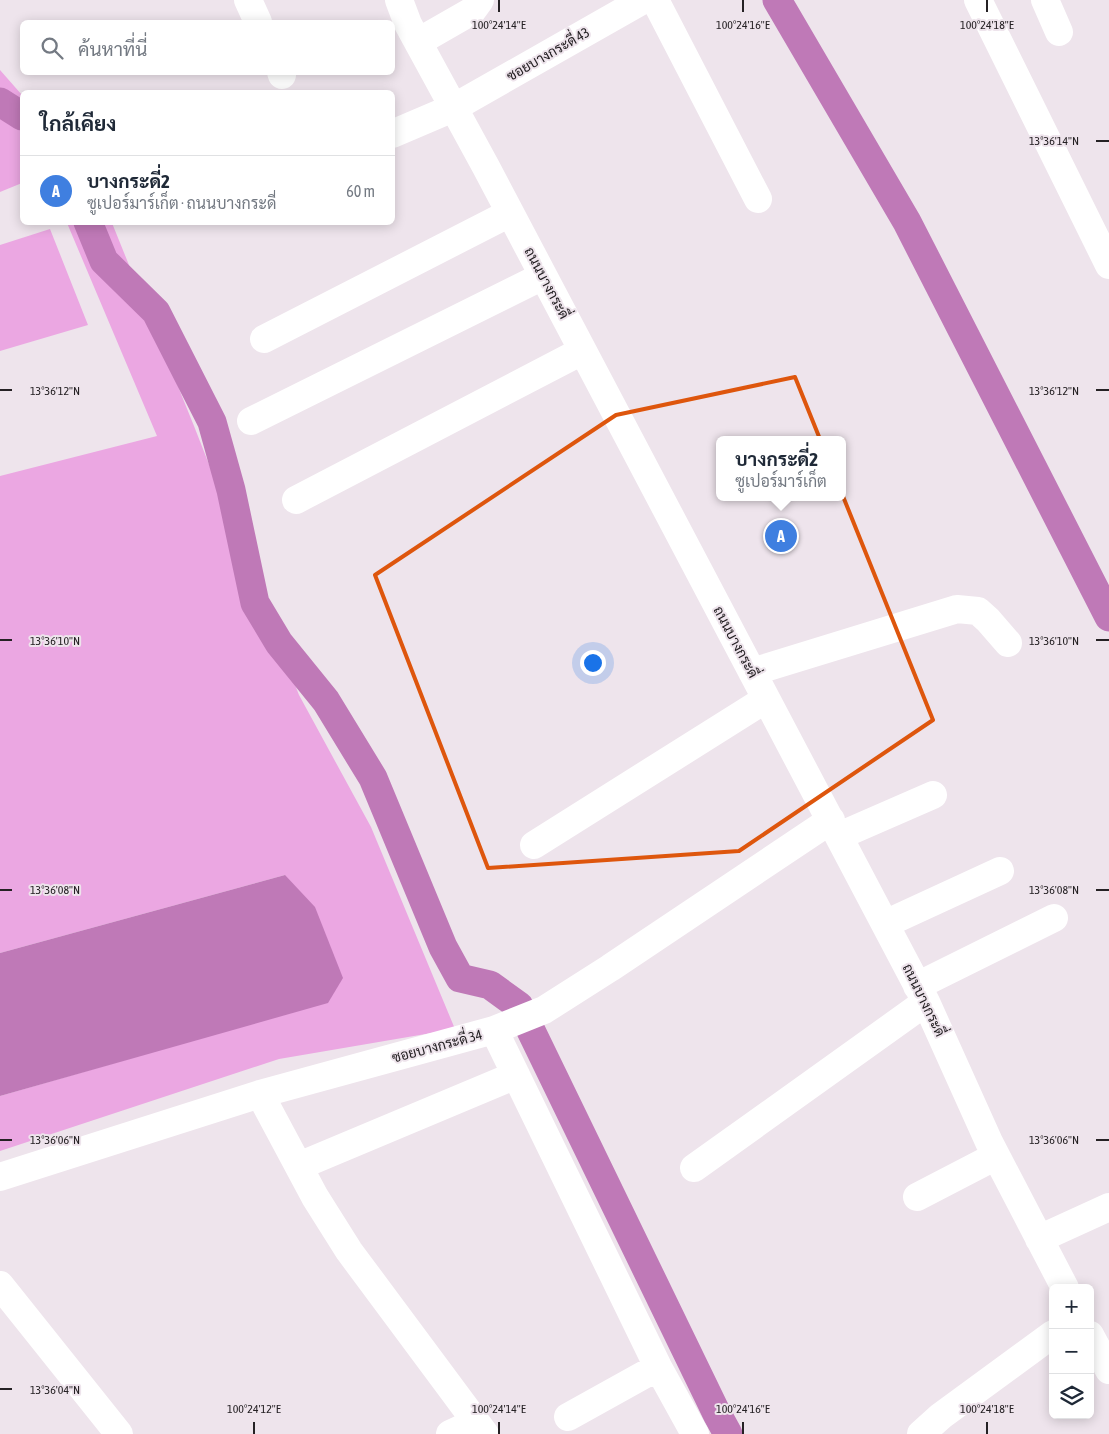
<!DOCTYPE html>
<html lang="th">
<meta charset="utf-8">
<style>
:root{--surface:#fff;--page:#f6f6f7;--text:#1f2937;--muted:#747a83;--line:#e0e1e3;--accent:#0b8043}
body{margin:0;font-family:"Asap Condensed",Sarabun,sans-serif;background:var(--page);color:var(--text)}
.controls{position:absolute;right:15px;bottom:15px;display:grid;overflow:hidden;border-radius:8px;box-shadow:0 2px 12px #0003}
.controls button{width:45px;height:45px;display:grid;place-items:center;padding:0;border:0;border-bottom:1px solid var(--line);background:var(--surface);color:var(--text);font:25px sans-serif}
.you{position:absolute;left:592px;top:662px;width:18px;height:18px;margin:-12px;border:4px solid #fff;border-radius:50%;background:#1a73e8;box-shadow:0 0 0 8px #1a73e833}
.badge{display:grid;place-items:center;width:32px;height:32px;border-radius:50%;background:var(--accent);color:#fff;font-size:16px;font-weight:700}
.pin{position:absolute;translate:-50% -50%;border:2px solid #fff;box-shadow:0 1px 5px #0006}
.popup{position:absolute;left:716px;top:436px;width:130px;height:65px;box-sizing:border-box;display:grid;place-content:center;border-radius:8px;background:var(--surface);filter:drop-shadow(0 1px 4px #0005);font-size:16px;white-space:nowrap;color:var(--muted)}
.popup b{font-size:19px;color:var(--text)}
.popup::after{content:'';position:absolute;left:50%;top:100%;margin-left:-10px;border:10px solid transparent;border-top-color:var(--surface)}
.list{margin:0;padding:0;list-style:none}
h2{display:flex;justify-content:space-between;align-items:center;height:65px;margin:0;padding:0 20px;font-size:21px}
h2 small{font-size:16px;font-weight:400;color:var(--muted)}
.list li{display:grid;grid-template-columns:32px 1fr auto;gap:15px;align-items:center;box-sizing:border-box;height:70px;padding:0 20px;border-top:1px solid var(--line)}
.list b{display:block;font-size:19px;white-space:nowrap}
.list p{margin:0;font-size:16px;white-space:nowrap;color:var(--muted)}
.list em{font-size:16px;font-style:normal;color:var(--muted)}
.icon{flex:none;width:28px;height:28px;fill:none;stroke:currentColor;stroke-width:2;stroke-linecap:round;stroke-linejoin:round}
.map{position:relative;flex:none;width:1109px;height:1434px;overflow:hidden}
.search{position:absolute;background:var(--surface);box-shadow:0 2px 12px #0003;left:20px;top:20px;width:375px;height:55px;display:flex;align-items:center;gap:12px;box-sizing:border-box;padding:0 18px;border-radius:8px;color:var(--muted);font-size:19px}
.panel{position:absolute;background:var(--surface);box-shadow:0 2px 12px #0003;left:20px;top:90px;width:375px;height:135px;border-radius:8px}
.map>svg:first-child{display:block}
.green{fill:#eba7e2}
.water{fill:#bf79b7}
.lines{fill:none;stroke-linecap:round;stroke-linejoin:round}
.canal{stroke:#bf79b7;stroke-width:29}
.minor{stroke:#fff;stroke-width:28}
.marked{fill:none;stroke:#de560d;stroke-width:4;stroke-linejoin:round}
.ticks{fill:none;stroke:#252124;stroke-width:2}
.labels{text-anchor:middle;stroke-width:4;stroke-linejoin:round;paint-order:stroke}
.street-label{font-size:14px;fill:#252124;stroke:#eee4ec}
.ticks-label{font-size:12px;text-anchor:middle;fill:#252124;stroke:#eee4ec;stroke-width:4;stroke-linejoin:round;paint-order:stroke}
</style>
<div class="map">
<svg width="1109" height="1434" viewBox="0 0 1109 1434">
<rect width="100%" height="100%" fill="#eee4ec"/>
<!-- green -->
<path class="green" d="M0,70l22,25v88l-22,9z
M67,223h45l82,203 105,269 72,132 84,202 -176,30 -279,92v-55l239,-69 46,-152 -285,78v-477l157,-40z
M50,229l38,96 -88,26v-106z"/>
<!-- water -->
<path class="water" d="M285,875l30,32 28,71 -15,25 -328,93v-143z"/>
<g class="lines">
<!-- canal -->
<path class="canal" d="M777,0l130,222 202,395
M0,102l22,14
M88,222l16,39 52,51 56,110 19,68 24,113 24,40 47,58 47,77 70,169 17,31 30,7 29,21 198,408 11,20"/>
<!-- minor -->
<path class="minor" d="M248,0l10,22
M399,0l9,24 78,143 440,835 63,140 76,146
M655,0l103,199
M978,0l131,265
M1045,0l14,32
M418,42l54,-31 8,-11
M281,72l1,3
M392,134l61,-26 190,-108
M264,339l246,-126
M251,421l292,-145
M296,500l286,-149
M752,672l205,-63 21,2 10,9 20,23
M839,836l94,-41
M534,845l232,-146
M885,924l115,-53
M917,986l137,-68
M494,1030l164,337 37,67
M260,1094l55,103 34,54 136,183
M299,1166l217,-91
M694,1168l232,-166
M0,1177l260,-83 234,-64 50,-20 66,-42 221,-148
M917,1197l79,-41
M1039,1239l70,-32
M0,1285l119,149
M1090,1335l19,35
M568,1417l90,-50
M450,1434l26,-12
M921,1434l20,-18 112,-82"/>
</g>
<!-- marked area -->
<path class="marked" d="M795,377l138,343 -194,131 -251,17 -113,-293 241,-160z"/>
<!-- ticks -->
<path class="ticks" d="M499,0v12M743,0v12M987,0v12M1096,141h13M0,390h12M1096,390h13M0,640h12M1096,640h13M0,890h12M1096,890h13M0,1140h12M1096,1140h13M0,1389h12M254,1422v12M499,1422v12M743,1422v12M987,1422v12"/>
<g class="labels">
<!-- street labels -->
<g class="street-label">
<text transform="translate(548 54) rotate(-30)" y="5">ซอยบางกระดี่ 43</text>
<text transform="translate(547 283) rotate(62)" y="5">ถนนบางกระดี่</text>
<text transform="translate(736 642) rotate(62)" y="5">ถนนบางกระดี่</text>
<text transform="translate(924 1000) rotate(64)" y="5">ถนนบางกระดี่</text>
<text transform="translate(437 1046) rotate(-15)" y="5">ซอยบางกระดี่ 34</text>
</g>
</g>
<g class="ticks-label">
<text x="499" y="29">100°24'14"E</text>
<text x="743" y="29">100°24'16"E</text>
<text x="987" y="29">100°24'18"E</text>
<text x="1054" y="145">13°36'14"N</text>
<text x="55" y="395">13°36'12"N</text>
<text x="1054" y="395">13°36'12"N</text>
<text x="55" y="645">13°36'10"N</text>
<text x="1054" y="645">13°36'10"N</text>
<text x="55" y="894">13°36'08"N</text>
<text x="1054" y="894">13°36'08"N</text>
<text x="55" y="1144">13°36'06"N</text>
<text x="1054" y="1144">13°36'06"N</text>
<text x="55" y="1394">13°36'04"N</text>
<text x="254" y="1413">100°24'12"E</text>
<text x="499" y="1413">100°24'14"E</text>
<text x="743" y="1413">100°24'16"E</text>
<text x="987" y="1413">100°24'18"E</text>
</g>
</svg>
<div class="controls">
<button>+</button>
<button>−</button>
<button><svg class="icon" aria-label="layers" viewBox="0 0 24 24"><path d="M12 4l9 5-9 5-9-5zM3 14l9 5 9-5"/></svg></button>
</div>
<div class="you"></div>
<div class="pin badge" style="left:781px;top:536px;background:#3f7fe0">A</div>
<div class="popup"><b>บางกระดี่2</b>ซูเปอร์มาร์เก็ต</div>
<div class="search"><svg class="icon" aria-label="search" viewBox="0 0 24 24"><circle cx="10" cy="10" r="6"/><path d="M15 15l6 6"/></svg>ค้นหาที่นี่</div>
<section class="panel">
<h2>ใกล้เคียง<small></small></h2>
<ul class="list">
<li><span class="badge" style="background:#3f7fe0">A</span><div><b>บางกระดี่2</b><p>ซูเปอร์มาร์เก็ต · ถนนบางกระดี่</p></div><em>60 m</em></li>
</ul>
</section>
</div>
